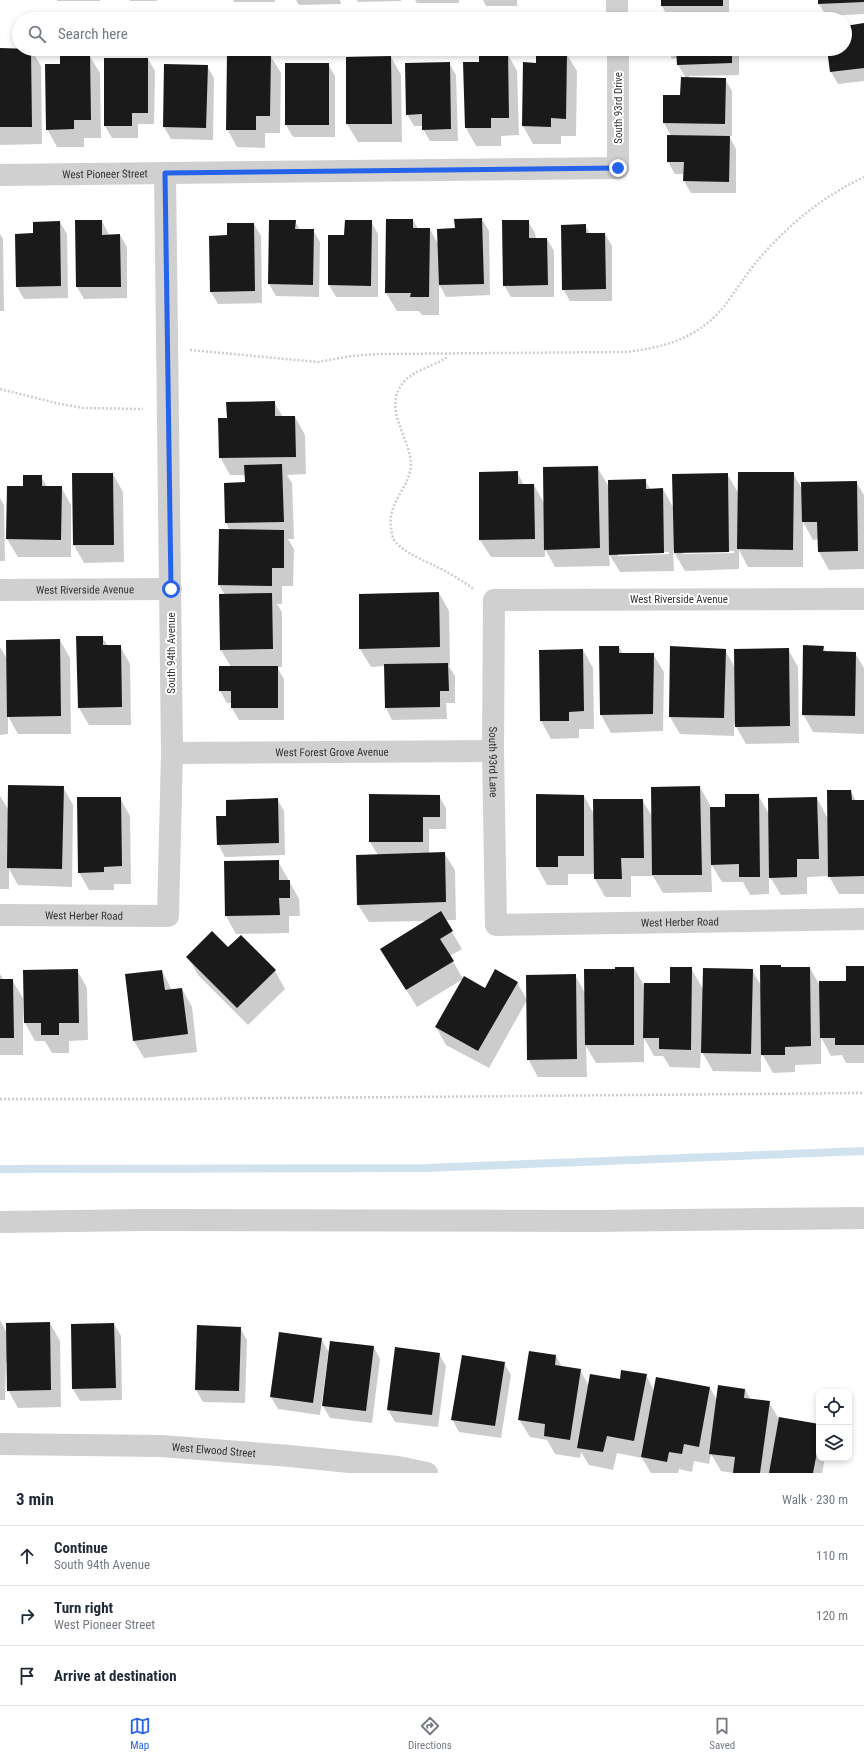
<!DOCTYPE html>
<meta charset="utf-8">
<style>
:root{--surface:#fff;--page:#f6f6f7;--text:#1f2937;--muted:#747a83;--line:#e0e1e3;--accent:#2563eb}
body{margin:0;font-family:"Roboto Condensed",sans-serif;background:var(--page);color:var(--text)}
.controls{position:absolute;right:12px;bottom:12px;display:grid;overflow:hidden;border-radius:8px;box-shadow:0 2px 6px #0003}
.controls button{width:36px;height:36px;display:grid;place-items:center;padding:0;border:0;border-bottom:1px solid var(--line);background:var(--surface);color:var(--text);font:20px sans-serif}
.stop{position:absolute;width:12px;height:12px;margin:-9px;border:3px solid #2563eb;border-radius:50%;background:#fff}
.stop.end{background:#2563eb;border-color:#fff;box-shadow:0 1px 4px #0008}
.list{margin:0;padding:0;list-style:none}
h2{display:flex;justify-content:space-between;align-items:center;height:52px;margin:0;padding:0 16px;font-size:17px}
h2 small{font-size:13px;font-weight:400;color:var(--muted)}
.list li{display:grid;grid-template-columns:26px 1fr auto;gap:12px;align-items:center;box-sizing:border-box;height:60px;padding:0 16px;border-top:1px solid var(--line)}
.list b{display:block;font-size:15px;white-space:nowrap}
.list p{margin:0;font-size:13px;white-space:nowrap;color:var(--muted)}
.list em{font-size:13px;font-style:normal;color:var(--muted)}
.icon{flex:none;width:22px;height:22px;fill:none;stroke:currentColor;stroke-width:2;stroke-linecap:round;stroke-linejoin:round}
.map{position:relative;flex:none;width:864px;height:1473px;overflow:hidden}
.search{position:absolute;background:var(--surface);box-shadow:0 2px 6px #0003;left:12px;right:12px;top:12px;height:44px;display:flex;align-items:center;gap:10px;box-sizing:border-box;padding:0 14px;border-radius:22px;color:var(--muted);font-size:15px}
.sheet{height:232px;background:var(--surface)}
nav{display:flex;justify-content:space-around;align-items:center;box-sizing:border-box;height:56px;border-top:1px solid var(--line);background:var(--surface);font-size:11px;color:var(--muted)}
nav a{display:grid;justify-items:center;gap:2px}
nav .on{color:var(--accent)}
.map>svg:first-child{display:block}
.shadow{fill:#0003;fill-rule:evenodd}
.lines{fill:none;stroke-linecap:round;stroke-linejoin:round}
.stream{stroke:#cfe2ee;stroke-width:8}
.building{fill:#1a1a1a}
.path{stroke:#cdcdcd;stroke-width:2.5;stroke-dasharray:2 2;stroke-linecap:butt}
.minor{stroke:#d0d0d0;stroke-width:22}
.route{stroke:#2563eb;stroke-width:5}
.labels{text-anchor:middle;stroke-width:4;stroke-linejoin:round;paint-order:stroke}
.street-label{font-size:11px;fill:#333;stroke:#fff}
</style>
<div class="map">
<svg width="864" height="1473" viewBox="0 0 864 1473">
<rect width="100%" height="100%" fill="#fff"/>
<!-- shadow -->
<path class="shadow" d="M57,0h43v1h-43z
M130,0h27v1h-27z
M233,0h42v2h-41z
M296,0h44l1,4 -42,1z
M357,0h44v1l-43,1z
M415,0h44v3h-42z
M483,0h34v6h-31z
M662,0h67v18l-60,1 -7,-13z
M819,0h45v14l-38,2 -7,-12z
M864,24v57l-26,3 -7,-12 -3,-23h17v-22z
M0,49h31l10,17 1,78 -42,1z
M667,49h70l2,3v23l-50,1v2l36,1 7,12v45h-3l7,13v44h-45l-7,-12 1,-7h-10l-7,-12 3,-26 -7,-13 17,-27 5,-18 -8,-13 -1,-7 -5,1z
M507,53l10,18 2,64 -18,1v10h-25l-10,-18 -2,-65h16z
M566,53l11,18 -1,65h-15v8h-28l-10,-18 14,-62z
M89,55l11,18 1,65h-17v9h-27l-10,-18 14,-64z
M270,55l11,18 -1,60h-15v15l-28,-1 -10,-18z
M391,57l10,18 1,67h-44l-11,-18v-66z
M148,59l7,12 -1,53h-16v14h-26l-7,-12z
M449,63l7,12 2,66h-28l-7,-12v-3h-9l-7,-12z
M286,64h42l7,12v61h-42l-7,-12z
M207,66l7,12 -1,62 -42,-1 -7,-12z
M482,219l7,12 1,64 -44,2 -7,-13v31h-17l-3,-4h-22l-11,-18 27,-73 5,9h12l8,15 18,-15z
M76,221h26l7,14h11l7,12v51l-43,1 -7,-12z
M270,221h25l5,9h13l7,12 -1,55 -43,-1 -7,-12z
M371,221l7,13v63h-42l-7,-12 16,-49z
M528,221l7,12 1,6h11l7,12v46h-43l-7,-12z
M60,222l7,12 1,64 -44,1 -7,-12 17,-53z
M254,224l7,12 1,67 -44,1 -7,-12 17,-56z
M585,225l5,9h15l7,12v55h-42l-7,-12z
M0,234l3,5 1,72h-4z
M274,402l9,15h12l10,18 1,39 -19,1 5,8 2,56h-6l6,10 -1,37h-11v18h-5l5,8v55h-5l7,12v41h-45l-7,-12v-5h-5l-7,-12 11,-24 -10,-17 -1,-55h5l-6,-10 1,-55h10l-4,-7 20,-40 -1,-8h-15l-10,-18 8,-38z
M597,467l12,20 36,-7 6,10 12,-1 11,20 53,-35 12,20 54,-21 9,16 54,-7 8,13v74l-35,1 -10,-18v-13l-6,1 -10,-18v45h-55l-9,-17v19l-54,2 -12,-21 1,21 -54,1 -11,-18 1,12 -55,1 -10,-18v8h-54l-11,-17 37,-68 7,13h10l10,18zM734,551v2l-51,1v-2zM669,552v2l-51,2v-3z
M113,474l10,18 1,70 -40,1 -10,-18z
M41,476l6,11h14l10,18v52h-53l-11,-18 1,-52h16z
M0,498l4,7 1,56h-5z
M439,593l10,18 1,54h-2l7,11v27h-9l1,16 -55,1 -6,-12 -1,-42 -14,1 -11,-18z
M102,637l6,9h12l10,18 1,61h-42l-10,-17z
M60,640l10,18 1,76h-53l-10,-18v18l-8,1v-88l7,12z
M619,647l4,7h30l11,18 -1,59 -52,2 -10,-18z
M823,647l3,5 29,1 9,15v66l-51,-2 -10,-18z
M788,649l10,18 1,76 -53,1 -12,-21v13l-54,-2 -10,-17 55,-67 10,18z
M583,650l10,18 1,61h-15v9l-28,1 -10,-18z
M63,787l10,18 -1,82 -54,-2 -9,-16v20h-9v-93l9,15z
M700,787l10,18v3h16l32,-13 11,19 48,-16 11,21 23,-28 5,10h8v93h-25l-10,-18 -22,1v17l-26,1 -12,-20v19l-19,1 -7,-13h-21l-11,-18 1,28 -49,1 -10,-17h-22v21h-26l-10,-18v-5h-27v11h-21l-10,-18 47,-71 10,18 48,-14 10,16z
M439,796l7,12v21h-17v24h15l11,17 1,50h-11l17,29 -12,7 13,23 22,10 32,-7 10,18 -38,68 -43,-23 -10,-18 27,-48 -46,28 -25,-40 36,-46 -59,1 -11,-17 20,-50 -8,-13z
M120,798l10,18 1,68h-17v6h-25l-10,-18z
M277,799l7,12 1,44 -60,2 -7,-13 9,-27z
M278,861l21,38 1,17h-11v17l-53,1 -10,-18z
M228,949l47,22 10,18 -37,36 -50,-50 -10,-18z
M864,967v96h-18l-4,-8 -11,1 -10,-19v27l-26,1v7l-22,1 -12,-21v20l-48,-1 -12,-21 -1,18 -30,-1 -7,-11h-9l-10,-18v24l-48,1 -10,-17 1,31h-49l-10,-18 47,-84 10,18 31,-23 18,-2 11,19 26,-3 20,-16 12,21 49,-19 10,17 19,-19h29l10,18 27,-4z
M77,970l10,18 1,52 -19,1v12h-17l-7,-12h-10l-10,-18 -1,-52z
M162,971l10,19 10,-1 10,18 5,45 -53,6 -10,-17z
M0,974l4,6h8l11,18v57h-23z
M0,1320l7,13 43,-10 10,18 1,66 -43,1 -10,-18v-28h-2l-1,38h-5z
M114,1324l7,12 1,64 -42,1 -7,-12z
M240,1328l7,12 -2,63 -42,-1 -7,-12z
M321,1339l9,15 44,-7 6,12 -8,64 -42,-5 -7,-12 7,-51h-2l-8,60 -42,-6 -7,-12z
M439,1354l7,12 -8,61 -43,-5 -7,-12z
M556,1356l6,11 18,3 9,16 57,-11 8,15 56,-2 7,12 28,-11 6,11 18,2 11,19 39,4v33h6l-3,15h-89l-12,-2 -10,-17 -2,10 -15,-3 -2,11 -13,-3 -1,4h-27l-9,-15 -25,-5 -4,17 -24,-5 -8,-13 -1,6 -25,-4 -8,-14 -17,-3 -11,-18z
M504,1363l7,12 -10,63 -42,-6 -7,-13z"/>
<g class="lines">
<!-- stream -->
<path class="stream" d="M0,1169l426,-1 438,-17"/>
</g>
<!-- building -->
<path class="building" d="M661,0h62v6h-62z
M818,0h46v2l-46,2z
M864,23v45l-34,4 -3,-23h18v-23z
M0,48l31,1 1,78h-32z
M676,49h56v14l-55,2z
M508,52l1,66h-18v10h-26l-2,-66h16v-9z
M536,52h31l-1,67 -15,-1v9l-29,-1 1,-64 13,1z
M90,54l1,66h-17v9l-28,1 -1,-66h15v-9z
M227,54h44l-1,62h-14v14h-30z
M391,56l1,68h-46v-67z
M104,58h44v55h-16v13h-28z
M450,62l1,67 -29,1v-16l-16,1 -1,-52z
M285,63h44v62h-44z
M164,64l44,1 -2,63 -43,-1z
M681,77l45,1 -1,46 -62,-1v-28h17z
M667,135l63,1 -1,46 -46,-1 1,-19h-17z
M482,218l2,66 -45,1 -2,-56 18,-1 -1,-9z
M386,219h27v9h17l-1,69h-19l1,-4h-26z
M75,220h27v15l18,-1 1,53h-45z
M269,220h27l-1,9h19l-1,56 -45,-1z
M345,220h27l-1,66 -43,-1v-50h16z
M502,220h27v18h18l1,47 -45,1z
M60,221l1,65 -45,1 -1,-53 18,-1v-11z
M227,223h27l1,68 -45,1 -1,-56 18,-1z
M586,224v9h19l1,56 -44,1 -1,-65z
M275,401v15h20l1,41 -77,1 -1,-40h9l-1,-16z
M282,464l2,58 -59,1 -1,-40 21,-1 -1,-17z
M598,466l2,82 -56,2 -1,-83z
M518,471v13h16l1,55 -56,1v-68z
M738,472h56l-1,78 -56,-1z
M72,473h41l1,72h-41z
M728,473l1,79 -55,1 -2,-79z
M23,475h19v11h20l-1,54 -55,-1 1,-53h16z
M646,479v10l17,-1 1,65 -55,2 -1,-75z
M857,481l1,70 -40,1 -1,-30h-15l-1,-40z
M219,529l65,1v38h-12v18l-54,-1z
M439,592l1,55 -81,2v-55z
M272,593l1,56 -53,1 -1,-56z
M76,636h27v9h18l1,62 -44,1z
M60,639l1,77 -54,1 -1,-77z
M803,645l21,1 -1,5 33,1 -1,64 -53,-1z
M599,646h20v7h35l-1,61 -53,1z
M670,646l56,3 -2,69 -55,-1z
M789,648l1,78 -55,1 -1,-78z
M583,649l1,62 -15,1v9h-29l-1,-71z
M448,663l1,28h-9v16l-55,1 -1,-44z
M219,666h59v42h-47v-17h-12z
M8,785l56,1 -2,83 -55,-1z
M700,786l2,89h-50l-1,-88z
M827,790h24l1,10h12v76l-36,1z
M369,794l71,1v22h-17v25h-54z
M536,794l48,1v61h-26v11h-22z
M725,794h34l1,83h-21v-13l-28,1 -1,-58h15z
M77,797h44l1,69 -18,1v5l-26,1z
M817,797l2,62h-22v18l-28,1 -1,-80z
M278,798l1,45 -62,2 -1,-29h10v-16z
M593,799h50l1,59h-23l1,21h-28z
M445,852l1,50 -89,3 -1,-50z
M279,860v20h11v18h-11l1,17 -55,1 -1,-55z
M441,911l12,20 -13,8 14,22 -48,29 -26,-41z
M212,931l16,16 13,-12 35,35 -39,38 -51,-51z
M760,965h21v2h29l1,79 -26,1v8h-24z
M846,966h18v79h-29v-7h-15l-1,-57h27z
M615,967h19v78h-49l-1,-76h31z
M670,967h22l-1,83 -32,-1v-11h-16l1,-55h26z
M703,968l50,1 -2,85 -50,-1z
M78,969l1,54h-20v12h-18v-12h-17l-1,-53z
M495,969l23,13 -40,69 -43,-24 29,-51 21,12z
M162,970l3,20 17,-2 6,46 -55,7 -8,-67z
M576,974l1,85 -50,1 -1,-85z
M0,979h13l1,59h-14z
M50,1322l1,68 -44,1 -1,-68z
M114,1323l2,65 -44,1 -1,-65z
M197,1325l44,2 -2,64 -44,-1z
M279,1332l43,6 -9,65 -43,-6z
M330,1341l44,5 -8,65 -44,-5z
M395,1347l45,6 -8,62 -45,-5z
M529,1351l27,4 -1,10 26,4 -11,71 -26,-4 1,-12 -27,-4z
M462,1355l43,7 -10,64 -44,-6z
M621,1370l26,4 -13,67 -27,-5 -4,16 -26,-4 13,-74 30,5z
M656,1377l54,10 -11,60 -15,-3 -2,10 -13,-2 -2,10 -26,-5z
M718,1385l27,4 -1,9 26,3 -10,72h-27l2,-16 -26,-3z
M779,1417l40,7v18l-6,31h-44z"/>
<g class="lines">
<!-- path -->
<path class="path" d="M190,350l128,12 33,-6 27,-2 247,-2c45,-5 79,-16 106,-55 11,-16 21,-31 35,-46 28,-31 60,-56 98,-74
M446,353v5c-16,10 -38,13 -47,31 -13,25 12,51 12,76 -1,22 -24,38 -20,63 1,4 1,8 3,12 11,14 28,19 43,27 13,6 25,14 37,22
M0,389l56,14 27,5 60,1
M0,1099h176l688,-6"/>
<!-- minor -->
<g class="minor">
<path d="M617,0v19"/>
<path id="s1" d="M0,175l618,-7v-119"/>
<path id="s2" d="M0,590l171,-1"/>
<path id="s3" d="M864,599l-370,1 -1,151 3,174 368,-6"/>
<path id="s4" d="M172,753l321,-2"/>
<path id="s5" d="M0,915l168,1 4,-163 -7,-580"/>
<path d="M0,1222l145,-2 447,1 272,-3"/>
<path id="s6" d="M0,1444l161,2 129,10 108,11 29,6"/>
</g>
</g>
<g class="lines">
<!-- route -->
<path class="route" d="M171,589l-6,-416 453,-5"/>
</g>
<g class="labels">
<!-- street labels -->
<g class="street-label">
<text transform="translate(618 108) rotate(-90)" y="4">South 93rd Drive</text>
<text dy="4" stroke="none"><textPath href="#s1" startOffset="105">West Pioneer Street</textPath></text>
<text dy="4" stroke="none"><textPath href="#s2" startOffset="85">West Riverside Avenue</textPath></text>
<text x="679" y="603">West Riverside Avenue</text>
<text transform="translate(171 653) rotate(-90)" y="4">South 94th Avenue</text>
<text dy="4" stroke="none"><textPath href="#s4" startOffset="160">West Forest Grove Avenue</textPath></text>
<text dy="4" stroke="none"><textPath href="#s3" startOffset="532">South 93rd Lane</textPath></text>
<text dy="4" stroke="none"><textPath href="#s5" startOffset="84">West Herber Road</textPath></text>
<text dy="4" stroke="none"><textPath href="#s3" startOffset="879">West Herber Road</textPath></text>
<text dy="4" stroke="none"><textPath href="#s6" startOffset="214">West Elwood Street</textPath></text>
</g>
</g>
</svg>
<div class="controls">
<button><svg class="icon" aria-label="locate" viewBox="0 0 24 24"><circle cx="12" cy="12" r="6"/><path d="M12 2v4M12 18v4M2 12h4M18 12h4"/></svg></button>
<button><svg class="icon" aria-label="layers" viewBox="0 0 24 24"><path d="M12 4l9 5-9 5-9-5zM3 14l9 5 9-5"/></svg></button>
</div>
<div class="stop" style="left:171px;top:589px"></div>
<div class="stop end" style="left:618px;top:168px"></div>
<div class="search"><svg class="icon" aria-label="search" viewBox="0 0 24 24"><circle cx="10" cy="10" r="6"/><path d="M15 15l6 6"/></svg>Search here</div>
</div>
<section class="sheet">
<h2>3 min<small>Walk · 230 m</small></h2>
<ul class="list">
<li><svg class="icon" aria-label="ahead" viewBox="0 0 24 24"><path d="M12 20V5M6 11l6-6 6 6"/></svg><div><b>Continue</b><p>South 94th Avenue</p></div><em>110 m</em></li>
<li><svg class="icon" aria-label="right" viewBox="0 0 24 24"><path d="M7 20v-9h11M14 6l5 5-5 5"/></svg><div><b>Turn right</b><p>West Pioneer Street</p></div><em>120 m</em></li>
<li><svg class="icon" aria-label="arrive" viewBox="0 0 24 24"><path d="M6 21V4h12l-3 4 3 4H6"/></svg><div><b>Arrive at destination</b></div></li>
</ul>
</section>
<nav>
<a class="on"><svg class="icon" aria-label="map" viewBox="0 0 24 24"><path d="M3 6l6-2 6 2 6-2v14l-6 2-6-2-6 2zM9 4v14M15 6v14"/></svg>Map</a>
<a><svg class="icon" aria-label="directions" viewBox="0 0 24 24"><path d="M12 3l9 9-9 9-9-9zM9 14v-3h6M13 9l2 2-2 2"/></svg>Directions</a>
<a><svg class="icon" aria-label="saved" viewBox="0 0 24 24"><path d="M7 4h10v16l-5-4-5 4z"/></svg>Saved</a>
</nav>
